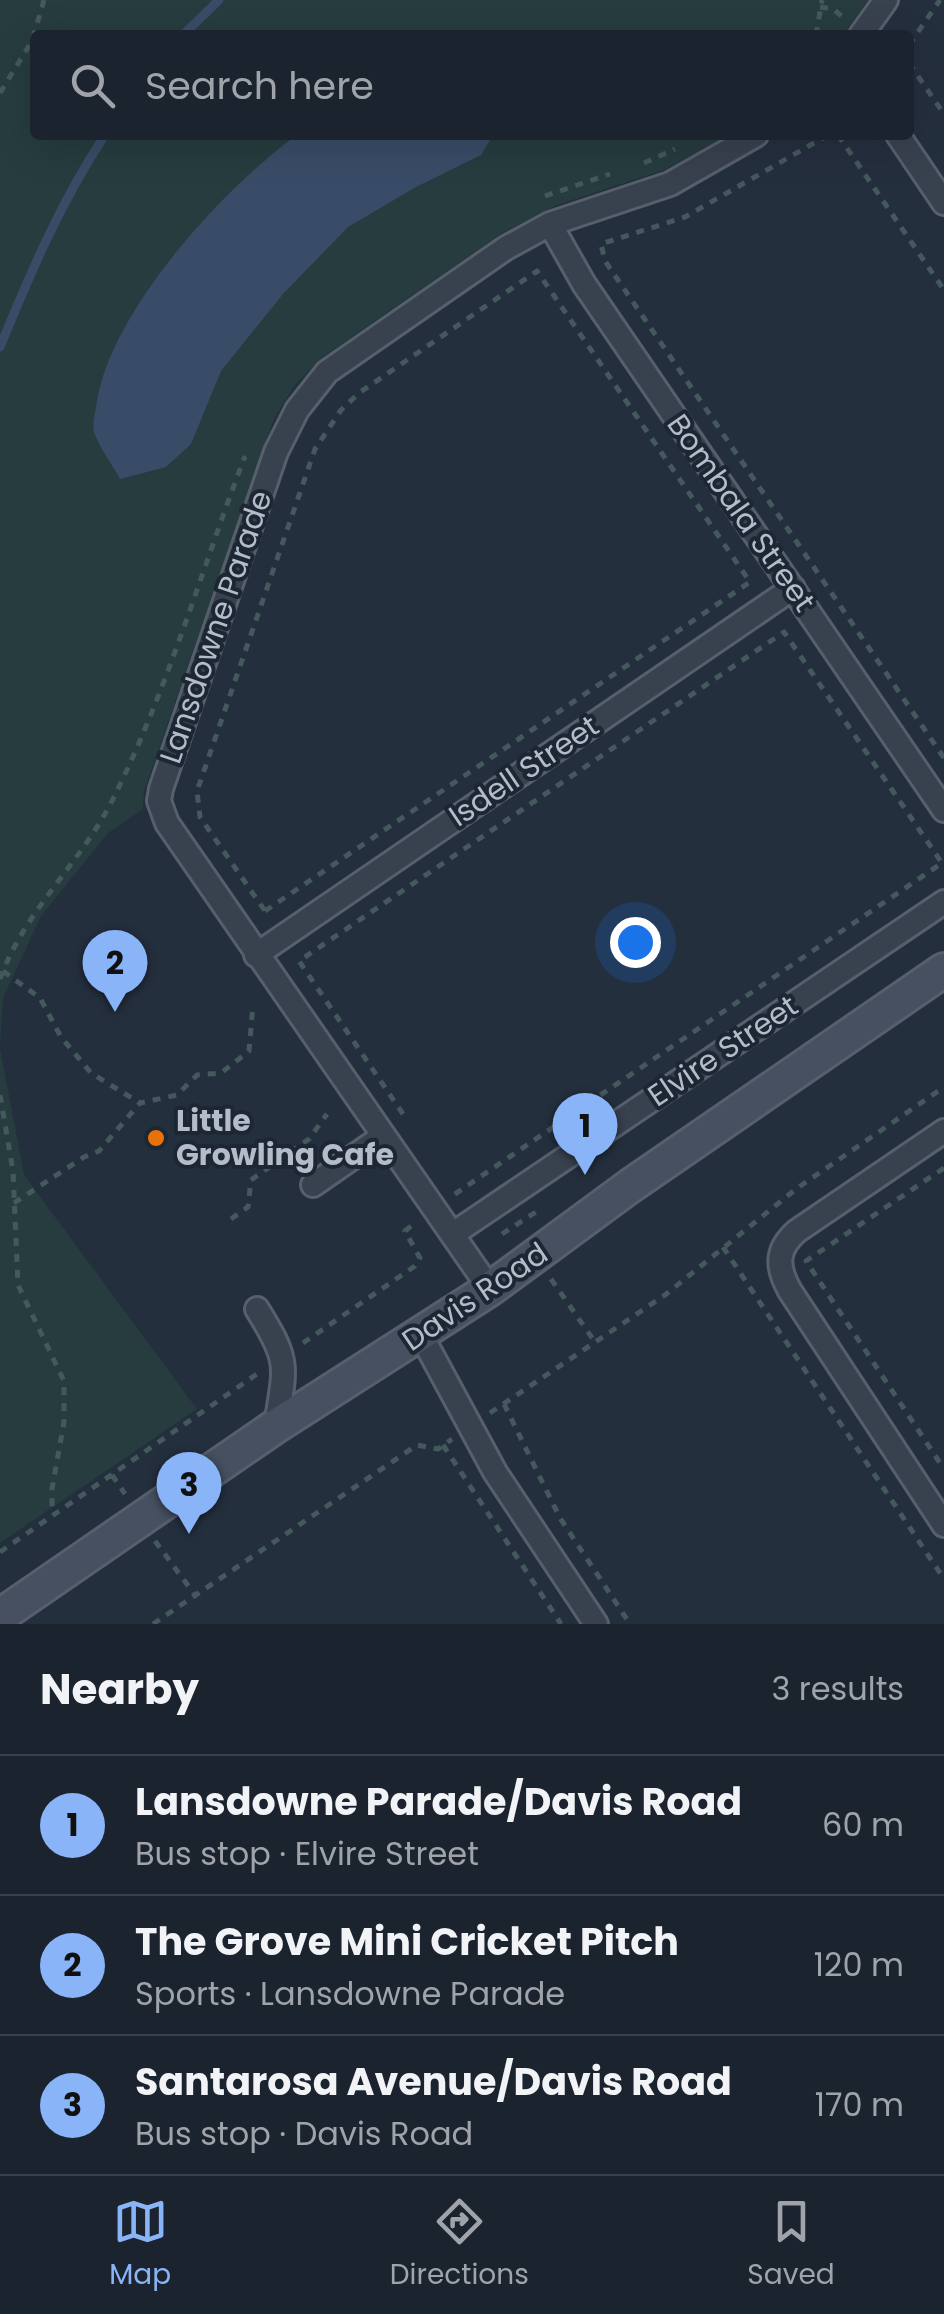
<!DOCTYPE html>
<meta charset="utf-8">
<style>
:root{--surface:#1b232e;--page:#242b36;--text:#f1f3f6;--muted:#a0a4aa;--line:#39404a;--accent:#8ab4f8}
body{margin:0;font-family:Poppins,sans-serif;background:var(--page);color:var(--text)}
.you{position:absolute;left:635px;top:942px;width:35px;height:35px;margin:-25px;border:8px solid #fff;border-radius:50%;background:#1a73e8;box-shadow:0 0 0 15px #1a73e833}
.badge{display:grid;place-items:center;width:65px;height:65px;border-radius:50%;background:var(--accent);color:#111;font-size:32px;font-weight:700}
.pin{position:absolute;translate:-50% -82px;filter:drop-shadow(0 2px 5px #0008)}
.pin::after{content:'';position:absolute;top:52px;width:35px;height:30px;background:inherit;clip-path:polygon(0 0,100% 0,50% 100%)}
.list{margin:0;padding:0;list-style:none}
h2{display:flex;justify-content:space-between;align-items:center;height:130px;margin:0;padding:0 40px;font-size:42px}
h2 small{font-size:32px;font-weight:400;color:var(--muted)}
.list li{display:grid;grid-template-columns:65px 1fr auto;gap:30px;align-items:center;box-sizing:border-box;height:140px;padding:0 40px;border-top:2px solid var(--line)}
.list b{display:block;font-size:38px;white-space:nowrap}
.list p{margin:0;font-size:32px;white-space:nowrap;color:var(--muted)}
.list em{font-size:32px;font-style:normal;color:var(--muted)}
.icon{flex:none;width:55px;height:55px;fill:none;stroke:currentColor;stroke-width:2;stroke-linecap:round;stroke-linejoin:round}
.map{position:relative;flex:none;width:944px;height:1624px;overflow:hidden}
.search{position:absolute;background:var(--surface);box-shadow:0 10px 40px #0002;left:30px;right:30px;top:30px;height:110px;display:flex;align-items:center;gap:25px;box-sizing:border-box;padding:0 35px;border-radius:10px;color:var(--muted);font-size:38px}
.sheet{height:550px;background:var(--surface)}
nav{display:flex;justify-content:space-around;align-items:center;box-sizing:border-box;height:140px;border-top:2px solid var(--line);background:var(--surface);font-size:28px;color:var(--muted)}
nav a{display:grid;justify-items:center;gap:5px}
nav .on{color:var(--accent)}
.map>svg:first-child{display:block}
.green{fill:#263c3f}
.water{fill:#394c67}
.lines{fill:none;stroke-linecap:round;stroke-linejoin:round}
.stream{stroke:#394c67;stroke-width:9}
.street-casing{stroke:#565f6c;stroke-width:28}
.secondary-casing{stroke:#565f6c;stroke-width:38}
.path{stroke:#44595c;stroke-width:5;stroke-dasharray:8 8;stroke-linecap:butt}
.street{stroke:#38414e;stroke-width:22}
.secondary{stroke:#465061;stroke-width:32}
.food-dot{fill:#e8710a;stroke:#1d2633;stroke-width:4}
.labels{text-anchor:middle;stroke-width:8;stroke-linejoin:round;paint-order:stroke}
.street-label{font-size:30px;fill:#b4bcc9;stroke:#1d2633}
.poi-label{font-size:30px;font-weight:bold;fill:#b4bcc9;stroke:#1d2633;text-anchor:start}
</style>
<div class="map">
<svg width="944" height="1624" viewBox="0 0 944 1624">
<rect width="100%" height="100%" fill="#242f3e"/>
<!-- green -->
<path class="green" d="M0,0h868l-25,35h-808v100h692l-63,35 -107,35 -53,27 -183,126 -27,28 -20,33 -130,372 -1,18 -35,24 -67,83 -38,82 -3,50 24,127 173,234 -197,134z"/>
<!-- water -->
<path class="water" d="M297,135h196l-12,20 -65,32 -68,40 -65,67 -62,77 -30,73 -25,23 -46,12c-8,-15 -21,-32 -26,-47 -2,-9 2,-22 3,-31 15,-91 126,-213 200,-266z"/>
<g class="lines">
<!-- stream -->
<path class="stream" d="M183,35l36,-35
M0,347c30,-73 61,-146 105,-212"/>
<defs>
<path id="street" d="M861,35l25,-35
M898,135l46,68
M550,224l34,60 360,526
M256,955l537,-367
M944,1131l-147,100c-22,19 -20,37 -7,60l154,234
M313,1185l69,-48
M453,1234l491,-332
M490,1289l-323,-466 -8,-22 2,-12 115,-337 21,-42 30,-38 179,-124 44,-24 120,-40 86,-49
M257,1309c34,54 28,57 19,117
M421,1335l74,137 101,152"/>
<path id="secondary" d="M0,1616l276,-190 214,-137 140,-103 314,-216"/>
</defs>
<!-- street casing -->
<use href="#street" class="street-casing"/>
<!-- secondary casing -->
<use href="#secondary" class="secondary-casing"/>
<!-- path -->
<path class="path" d="M820,7l13,2 11,9
M816,35l6,-35
M909,45l31,-45
M909,63l35,51
M0,93l32,-52 12,-41
M828,135l-143,82 -84,27 4,17 339,497
M838,135l106,155
M644,163l31,-14
M545,196l65,-22
M265,911l485,-329 -213,-311 -178,122 -18,17 -26,39 -118,342 3,26 65,94 4,6
M3,971l37,27 21,39 30,36 49,30
M0,979c25,-69 81,-116 113,-180 55,-110 88,-228 132,-343
M0,1095l13,76 5,114 46,96v41l-12,67v25
M403,1114l-104,-153 485,-329 158,231 -490,333
M944,1168l-138,93 138,208
M14,1203l70,-46 15,-6 41,-48 37,-8 20,-20 24,-2 28,-22 4,-46
M231,1219l17,-12 3,-27 58,-41 18,-25
M502,1234l37,-24
M723,1247l221,332
M551,1279l44,63
M303,1343l112,-77 5,-8 -15,-27 10,-8
M504,1404l56,114 70,106
M490,1413l175,-118 131,-106 148,-102
M443,1445l118,179
M112,1475l13,19
M155,1541l40,54
M0,1552l257,-178
M153,1624l264,-179 21,4 14,-10"/>
<!-- street -->
<use href="#street" class="street"/>
<!-- secondary -->
<use href="#secondary" class="secondary"/>
</g>
<!-- markers -->
<circle class="food-dot" cx="156" cy="1138" r="10"/>
<g class="labels">
<!-- street labels -->
<g class="street-label">
<text transform="translate(741 513) rotate(55)" y="10">Bombala Street</text>
<text transform="translate(216 627) rotate(-71)" y="10">Lansdowne Parade</text>
<text transform="translate(524 771) rotate(-34)" y="10">Isdell Street</text>
<text transform="translate(723 1051) rotate(-34)" y="10">Elvire Street</text>
<text transform="translate(475 1297) rotate(-34)" y="10">Davis Road</text>
</g>
<!-- poi labels -->
<g class="poi-label">
<text x="176" y="1131">Little<tspan x="176" dy="34">Growling Cafe</tspan></text>
</g>
</g>
</svg>
<div class="you"></div>
<div class="pin badge" style="left:585px;top:1175px">1</div>
<div class="pin badge" style="left:115px;top:1012px">2</div>
<div class="pin badge" style="left:189px;top:1534px">3</div>
<div class="search"><svg class="icon" aria-label="search" viewBox="0 0 24 24"><circle cx="10" cy="10" r="6"/><path d="M15 15l6 6"/></svg>Search here</div>
</div>
<section class="sheet">
<h2>Nearby<small>3 results</small></h2>
<ul class="list">
<li><span class="badge">1</span><div><b>Lansdowne Parade/Davis Road</b><p>Bus stop · Elvire Street</p></div><em>60 m</em></li>
<li><span class="badge">2</span><div><b>The Grove Mini Cricket Pitch</b><p>Sports · Lansdowne Parade</p></div><em>120 m</em></li>
<li><span class="badge">3</span><div><b>Santarosa Avenue/Davis Road</b><p>Bus stop · Davis Road</p></div><em>170 m</em></li>
</ul>
</section>
<nav>
<a class="on"><svg class="icon" aria-label="map" viewBox="0 0 24 24"><path d="M3 6l6-2 6 2 6-2v14l-6 2-6-2-6 2zM9 4v14M15 6v14"/></svg>Map</a>
<a><svg class="icon" aria-label="directions" viewBox="0 0 24 24"><path d="M12 3l9 9-9 9-9-9zM9 14v-3h6M13 9l2 2-2 2"/></svg>Directions</a>
<a><svg class="icon" aria-label="saved" viewBox="0 0 24 24"><path d="M7 4h10v16l-5-4-5 4z"/></svg>Saved</a>
</nav>
